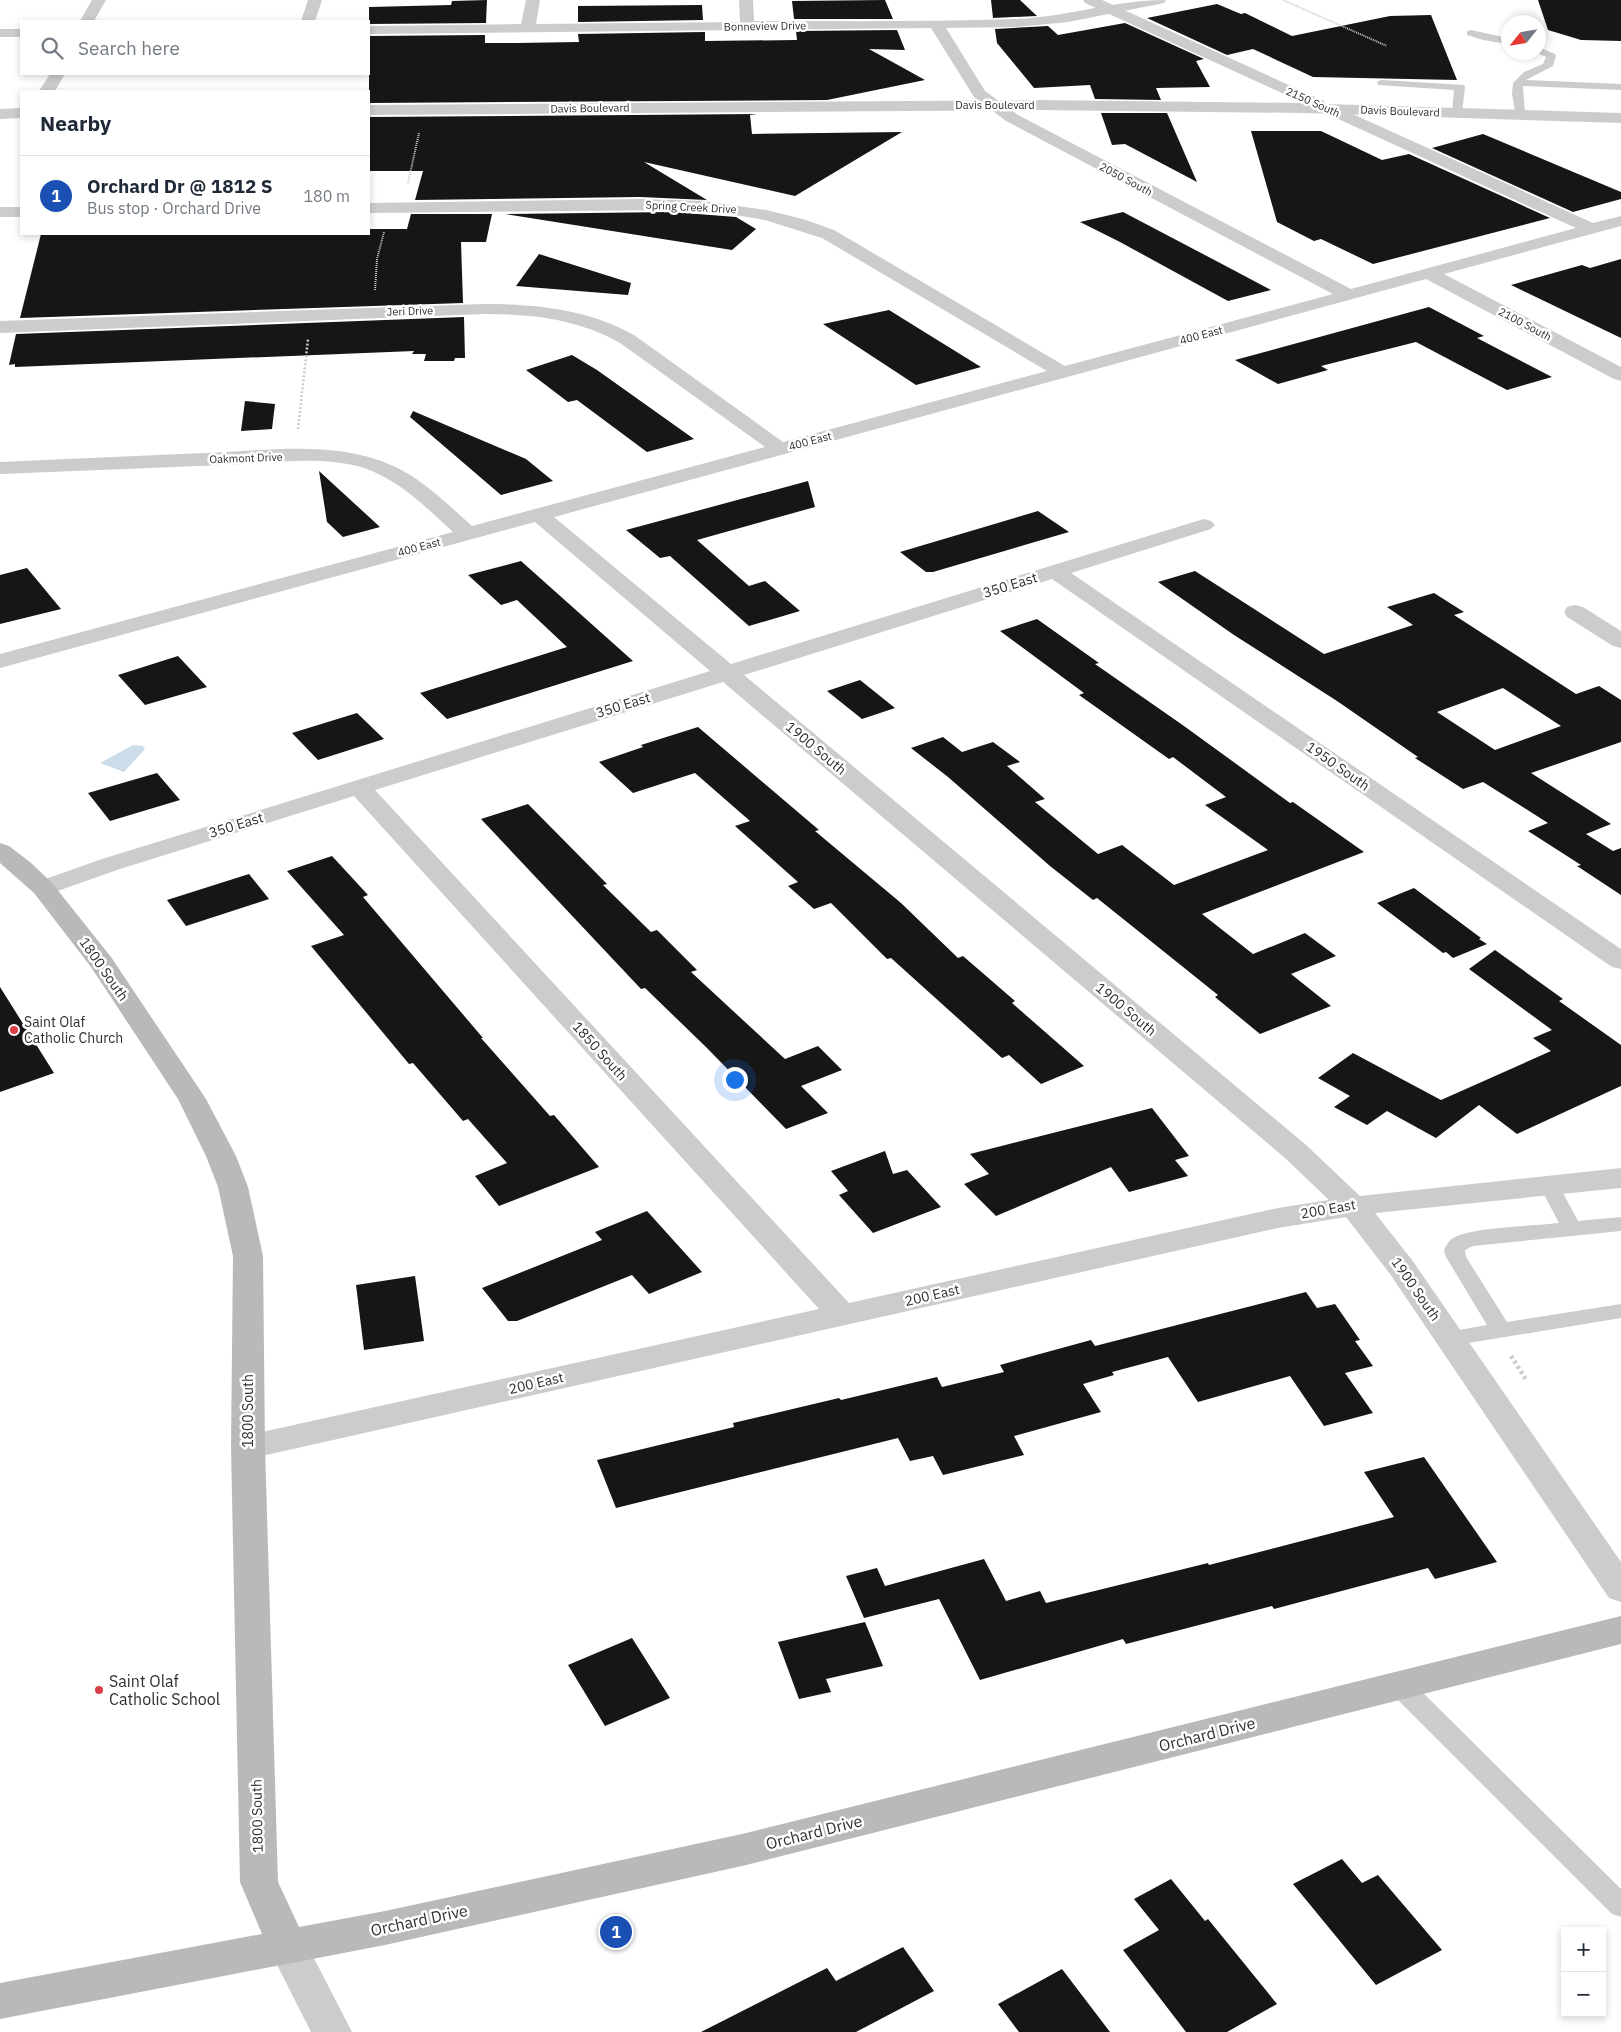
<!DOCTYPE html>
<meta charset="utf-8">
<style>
:root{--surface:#fff;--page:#f2f2f3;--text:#1f2937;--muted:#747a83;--line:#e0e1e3;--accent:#0b8043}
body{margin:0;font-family:"IBM Plex Sans",sans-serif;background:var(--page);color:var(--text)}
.controls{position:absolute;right:15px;bottom:15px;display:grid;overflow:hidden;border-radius:0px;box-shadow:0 2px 8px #0003}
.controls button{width:45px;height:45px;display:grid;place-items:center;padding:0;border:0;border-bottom:1px solid var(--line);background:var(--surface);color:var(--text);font:25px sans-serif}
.compass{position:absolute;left:1501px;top:15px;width:45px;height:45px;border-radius:50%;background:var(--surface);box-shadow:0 2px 8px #0003;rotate:239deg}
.you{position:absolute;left:734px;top:1079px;width:18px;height:18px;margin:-12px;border:4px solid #fff;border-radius:50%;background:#1a73e8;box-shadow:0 0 0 8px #1a73e833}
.badge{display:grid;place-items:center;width:32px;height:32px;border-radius:50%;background:var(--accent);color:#fff;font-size:16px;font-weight:700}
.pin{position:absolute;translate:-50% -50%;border:2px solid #fff;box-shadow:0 1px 5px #0006}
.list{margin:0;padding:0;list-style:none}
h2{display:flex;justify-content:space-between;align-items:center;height:65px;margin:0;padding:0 20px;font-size:21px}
h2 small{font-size:16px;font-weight:400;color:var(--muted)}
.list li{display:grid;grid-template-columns:32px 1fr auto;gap:15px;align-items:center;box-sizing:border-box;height:80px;padding:0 20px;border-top:1px solid var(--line)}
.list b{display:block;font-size:19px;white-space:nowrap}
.list p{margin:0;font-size:16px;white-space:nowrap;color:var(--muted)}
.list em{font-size:16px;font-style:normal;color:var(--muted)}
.icon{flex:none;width:28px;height:28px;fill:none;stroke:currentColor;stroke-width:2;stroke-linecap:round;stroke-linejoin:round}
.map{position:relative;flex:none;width:1621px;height:2032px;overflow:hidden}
.search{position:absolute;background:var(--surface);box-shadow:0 2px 8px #0003;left:20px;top:20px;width:350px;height:55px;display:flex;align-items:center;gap:12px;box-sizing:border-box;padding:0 18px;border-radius:0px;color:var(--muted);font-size:19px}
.panel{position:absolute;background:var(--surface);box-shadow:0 2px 8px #0003;left:20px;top:90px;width:350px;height:145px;border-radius:0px}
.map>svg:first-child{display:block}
.water{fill:#ccddea}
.building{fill:#161616;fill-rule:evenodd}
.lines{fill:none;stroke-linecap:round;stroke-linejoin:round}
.path-far2{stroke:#ccc;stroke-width:2;stroke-dasharray:1 1;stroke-linecap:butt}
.path-far1{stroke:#ccc;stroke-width:2.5;stroke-dasharray:2 2;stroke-linecap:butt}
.path{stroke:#ccc;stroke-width:4.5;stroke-dasharray:3 3;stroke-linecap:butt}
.service{fill:#ccc;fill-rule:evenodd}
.minor{fill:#ccc;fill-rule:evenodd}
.tertiary{fill:#ccc;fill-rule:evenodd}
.secondary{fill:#b9b9b9;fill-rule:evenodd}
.poi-dot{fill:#da3e46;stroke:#fff;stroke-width:2}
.labels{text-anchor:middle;stroke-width:5;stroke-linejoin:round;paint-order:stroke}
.far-street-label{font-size:11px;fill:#2f2f2f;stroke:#fff}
.street-label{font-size:14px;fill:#2f2f2f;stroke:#fff}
.poi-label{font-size:14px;fill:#2f2f2f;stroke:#fff;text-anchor:start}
.near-poi-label{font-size:16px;fill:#2f2f2f;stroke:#fff;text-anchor:start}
.near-street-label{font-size:16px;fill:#2f2f2f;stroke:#fff}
</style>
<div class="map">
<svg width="1621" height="2032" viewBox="0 0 1621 2032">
<rect width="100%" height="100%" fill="#fff"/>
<!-- water -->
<path class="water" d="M133,745l10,1 2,3 -21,23 -24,-9z"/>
<!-- building -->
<path class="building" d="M487,0l-1,23 -117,1v-17l82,-2 1,-4z
M885,0l8,19h-99l-2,-18z
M991,0h29l17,16 -44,2z
M1538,0h83v41l-40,-1 -33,-10z
M1217,4l24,10 4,-1 47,23 98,-20 41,-1 26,65 -144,-3 -60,-28 -26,6 -80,-37z
M702,5l1,15 -125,2v-16z
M1125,23l79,36 -8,2 14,26 -54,1 5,12 -66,-1 -5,-14 -56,3 -37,-45 -2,-14 53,-3 10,9z
M897,30l8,20 -36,-1 56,31 -98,20 -458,3v-67l116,-1v8h31l63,-1 -1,-8 127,-2v9l92,-1 -1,-9z
M1101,113h66l30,69 -72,-38 -13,1z
M757,114l-7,1 2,19 150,-2 -107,64 -151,-34 63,38 -67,-3 -225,3 8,-29h-54v-54z
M1251,131h70l61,29 27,-6 141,64 -177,46 -52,-25 -7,2 -37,-19z
M1483,134l138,58v7l-48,13 -141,-64z
M672,212l64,5 20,12 -24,21 -227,-36z
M1123,212l99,52 49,26 -43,11 -108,-59 -40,-20z
M411,214h81l-6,28h-25l2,61 -443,15 21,-84h328v-5h38z
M539,254l92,29 -3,12 -112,-9z
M1621,259v79l-110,-53 71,-20 8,3z
M1429,307l55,29 -7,2 75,39 -45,13 -91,-48 -95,24 7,4 -50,14 -43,-24z
M889,310l37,23 55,34 -65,18 -93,-61z
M464,317l1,41h-10l-1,3h-30l2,-7h-14l2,-3 -399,16v-3l-6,1 7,-31z
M572,355l25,15 97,69 -47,13 -70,-52 -9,2 -42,-32z
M245,401l30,3 -3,25 -31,2z
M413,411l113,48 27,22 -52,14 -91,-78z
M319,471l61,56 -37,10 -16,-15z
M808,481l7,26 -118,33 52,46 16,-5 35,30 -51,15 -79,-70 -10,2 -34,-28z
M1038,511l31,21 -136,40h-7l-26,-20z
M521,561l112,100 -186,58 -27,-26 147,-46 -50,-47 -16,5 -33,-30z
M27,568l34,41 -61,15v-49z
M1195,571l129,83 89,-29 -26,-18 47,-14 30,19 -10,3 122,79 23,-8 22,14v42l-90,31 80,51 -25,10 27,17 8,-3v47l-44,-29 4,-1 -53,-34 20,-8 -65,-41 -20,7 -48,-31 3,-1 -81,-56 -103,-66 -76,-53zM1503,688l58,38 -66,24 -58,-38z
M1037,619l62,44 -4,1 89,62 106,77 3,-1 71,50 -162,62 51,40 52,-21 31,23 -45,18 40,32 -71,28 -45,-37 3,-2 -121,-97 -4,2 -43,-34 -102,-89 -37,-29 32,-11 19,15 31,-10 27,20 -13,4 38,33 -10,3 63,52 24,-9 52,40 94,-35 -63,-45 21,-8 -53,-40 -4,2 -90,-64 5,-2 -84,-62z
M178,656l29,31 -62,18 -27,-30z
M860,680l35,28 -33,11 -35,-28z
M357,713l27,26 -66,21 -26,-27z
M698,727l121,103 -4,1 86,72 57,55 5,-2 52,45 -3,2 72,63 -43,18 -32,-29 -7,3 -111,-100 -4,1 -56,-56 -17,6 -26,-23 10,-4 -63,-56 15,-5 -55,-48 -62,20 -34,-31 44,-15 -2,-2z
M157,773l23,27 -70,21 -22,-28z
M528,804l79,80 -4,1 48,47 6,-2 40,40 -6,2 94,87 33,-13 24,24 -41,16 27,27 -42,16 -79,-81 -62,-60 -4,1 -160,-170z
M332,856l36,39 -5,2 120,141h-2l69,78 4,-1 45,52 -100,39 -24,-30 32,-13 -39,-44 -5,2 -50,-58 -4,1 -98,-118 33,-11 -57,-64z
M249,874l20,25 -83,27 -19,-26z
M1414,888l67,50 -2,1 8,5 -34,14 -7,-6 -3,1 -66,-50z
M1495,950l68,49 -4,2 62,44v41l-104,48 -38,-29 -43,33 -49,-27 -20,14 -33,-18 16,-11 -32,-18 35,-25 88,47 110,-49 -18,-13 19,-8 -83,-61z
M0,987l54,86 -54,19z
M1152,1108l37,48 -14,4 13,16 -59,16 -18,-25 -115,49 -32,-32 25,-10 -19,-20z
M885,1151l8,23 14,-4 34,37 -68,26 -34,-38 9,-4 -17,-20z
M647,1211l55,61 -53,22 -17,-19 -115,46h-9l-26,-33 120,-48 -7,-8z
M415,1276l9,65 -60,9 -8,-65z
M1306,1292l11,16 18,-4 25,36 -5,1 18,25 -28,7 28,40 -49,13 -34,-50 -92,26 -30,-45 -56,15 2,3 -31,9 18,28 -87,24 10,19 -81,20 -10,-19 -23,5 -12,-23 -282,70 -19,-48 137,-33 -1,-4 106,-25 2,2 96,-23 5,10 62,-15 -4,-7 91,-25 4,6z
M1424,1457l73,105 -62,17 -7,-11 -154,41 -2,-3 -146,38 -3,-5 -143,41 -41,-81 -75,19 -18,-42 31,-8 8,18 99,-27 22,42 34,-10 6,12 162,-40 1,2 185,-48 -30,-45z
M865,1622l18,44 -57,13 5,13 -32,7 -21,-57z
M632,1638l38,60 -65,28 -37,-61z
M1342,1859l20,24 16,-8 64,75 -66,35 -83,-101z
M1171,1879l34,42 3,-2 69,85 -50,28h-41l-63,-82 36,-20 -25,-31z
M903,1947l31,44 -78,41h-155l126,-64 9,13z
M1062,1969l48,63h-91l-21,-28z"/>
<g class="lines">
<!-- path-far2 -->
<path class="path-far2" d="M1283,0l104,46
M408,183l11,-50
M375,290l2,-31 7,-27"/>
<!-- path-far1 -->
<path class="path-far1" d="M298,429l10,-90"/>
<!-- path -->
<path class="path" d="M1511,1356l16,25"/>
<!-- service -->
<path class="service" d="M1471,30l37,8v6l-25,-4 -16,-5v-4z
M1538,47l17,7 1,2 -3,10 -27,14 95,4v6l-98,-4 2,29 -5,3 -4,-1 -4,-23 1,-11 11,-11 19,-8 3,-7 -11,-5h3z
M1382,80l82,5 1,2 -3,26 -5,3 -5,-3 2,-23 -76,-5 -1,-2 1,-2z
M1549,1178l7,2 22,41 43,-4v14l-148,15 -8,4 1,7 41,65 114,-18v14l-171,28 -8,-3 -3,-5 3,-5 45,-8 -41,-68 -2,-7c2,-4 5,-10 9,-12 19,-11 82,-12 106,-15l-20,-38 3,-5z
M1400,1676l9,3 212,210v28l-9,-3 -221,-221 -3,-7 3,-7z"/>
<!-- minor -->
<path class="minor" d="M92,0h14l-12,21h-14z
M308,0h14l-7,21h-14z
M526,0h14l-4,24 204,-2 -1,-22h14l1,21c87,0 175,1 262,-2 51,-2 99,-19 150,-19l-2,3 -5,1 -91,18 -51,5 -71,1 39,63 33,24 333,174 225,-61 -253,-116 -2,-3 2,-3h12l258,117 28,-7v10l-177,48 177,93v14l-7,-2 -188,-100 -872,238 177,147 466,-143 7,-2 7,2 4,4 -4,4 -140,44 550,376v20l-9,-2 -560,-388 -308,96 561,469 55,52 261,-28v20l-246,25 37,47 209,302v40l-12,-4 -219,-324 -44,-57 -68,11 -1030,231 -12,-4 -5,-8 5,-8 12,-4 571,-126 -465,-513 -234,73 -68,24 -9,3 -9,-3 -4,-5 4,-5 68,-24 608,-188 -175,-149 -535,146v-14l453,-122c-27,-25 -54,-52 -89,-64 -42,-13 -97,-5 -140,-3 -75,3 -149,6 -224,9v-12c68,-3 136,-6 204,-9 60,-2 130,-13 187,12 31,13 56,39 81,61l293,-79 -145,-104c-42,-24 -88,-29 -136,-29l-484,19v-12l484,-17c52,0 104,5 150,31l149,107 264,-71 -225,-133 -57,-18 -30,-5 -63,-5 -303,3v-10l271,-4 63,2 63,9 37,9 31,11 231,136 268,-72 -327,-173 -32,-24 -43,-69 -562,6v-8l152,-2zM723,682l562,476 44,42 -51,8 -429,95 -474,-513z
M0,29h21v8h-21z
M50,74h15l-10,17h-16z
M0,207h21v10h-21z
M1575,605l8,2 38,24v17l-8,-2 -46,-29 -3,-5 3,-5z"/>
<!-- tertiary -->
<path class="tertiary" d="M1083,0h19l222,101 2,3 295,9v10l-317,-10 -268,-3 -667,5v-10l667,-5 268,3 -219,-100z
M21,108v10l-21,1v-10z
M288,1930l14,5 50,97h-41l-43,-85 6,-12z"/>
<!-- secondary -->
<path class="secondary" d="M0,843l9,3 21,16 22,21 59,74 95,142 30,57 12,31 15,69 2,191 13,435 21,45 86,-16 357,-77 879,-218v28l-879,222 -357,79 -385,74v-36l262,-49 -22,-52 -9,-435 2,-191 -15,-69 -12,-31 -28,-57 -87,-132 -57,-74 -34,-30z"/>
</g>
<!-- markers -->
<g class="poi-dot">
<circle cx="14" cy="1030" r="5"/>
<circle cx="99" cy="1690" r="5"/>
</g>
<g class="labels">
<!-- far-street labels -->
<g class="far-street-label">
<text transform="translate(765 26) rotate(-1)" y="4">Bonneview Drive</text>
<text transform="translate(1313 102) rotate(24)" y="4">2150 South</text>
<text x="995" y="109">Davis Boulevard</text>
<text transform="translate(590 108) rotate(-1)" y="4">Davis Boulevard</text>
<text transform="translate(1400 111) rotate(2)" y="4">Davis Boulevard</text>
<text transform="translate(1126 179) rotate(28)" y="4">2050 South</text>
<text transform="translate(691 207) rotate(3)" y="4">Spring Creek Drive</text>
<text transform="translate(410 311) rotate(-2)" y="4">Jeri Drive</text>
<text transform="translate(1525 324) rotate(28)" y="4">2100 South</text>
<text transform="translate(1201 335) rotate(-15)" y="4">400 East</text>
<text transform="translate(810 441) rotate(-15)" y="4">400 East</text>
<text transform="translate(246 458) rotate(-2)" y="4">Oakmont Drive</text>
<text transform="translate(419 547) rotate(-15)" y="4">400 East</text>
</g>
<!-- street labels -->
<g class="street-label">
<text transform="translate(1010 585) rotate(-17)" y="5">350 East</text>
<text transform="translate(623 705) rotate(-17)" y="5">350 East</text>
<text transform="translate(816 748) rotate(40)" y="5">1900 South</text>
<text transform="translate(1338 766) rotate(35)" y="5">1950 South</text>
<text transform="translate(236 825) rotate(-17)" y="5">350 East</text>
<text transform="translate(104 969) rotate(55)" y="5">1800 South</text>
<text transform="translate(1126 1009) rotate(40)" y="5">1900 South</text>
<text transform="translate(600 1051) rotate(48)" y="5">1850 South</text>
<text transform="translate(1328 1209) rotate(-10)" y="5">200 East</text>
<text transform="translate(1416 1289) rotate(55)" y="5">1900 South</text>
<text transform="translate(932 1295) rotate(-13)" y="5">200 East</text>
<text transform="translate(536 1383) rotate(-13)" y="5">200 East</text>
<text transform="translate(248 1411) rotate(-90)" y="5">1800 South</text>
<text transform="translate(257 1816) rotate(-91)" y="5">1800 South</text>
</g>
<!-- poi labels -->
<g class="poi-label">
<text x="24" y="1027">Saint Olaf<tspan x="24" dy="16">Catholic Church</tspan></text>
</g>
<!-- near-poi labels -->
<g class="near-poi-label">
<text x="109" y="1687">Saint Olaf<tspan x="109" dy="18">Catholic School</tspan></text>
</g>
<!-- near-street labels -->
<g class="near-street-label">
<text transform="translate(1207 1734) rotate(-14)" y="6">Orchard Drive</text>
<text transform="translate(814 1832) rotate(-14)" y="6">Orchard Drive</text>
<text transform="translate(419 1920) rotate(-12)" y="6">Orchard Drive</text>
</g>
</g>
</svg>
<div class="controls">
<button>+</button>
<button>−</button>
</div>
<svg class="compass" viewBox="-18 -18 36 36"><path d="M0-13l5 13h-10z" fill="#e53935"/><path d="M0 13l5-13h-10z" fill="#747a83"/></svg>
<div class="you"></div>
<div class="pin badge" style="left:616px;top:1932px;background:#1a4fb4">1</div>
<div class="search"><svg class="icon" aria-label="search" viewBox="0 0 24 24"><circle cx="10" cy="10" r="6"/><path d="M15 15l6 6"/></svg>Search here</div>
<section class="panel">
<h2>Nearby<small></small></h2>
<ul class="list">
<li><span class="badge" style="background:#1a4fb4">1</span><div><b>Orchard Dr @ 1812 S</b><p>Bus stop · Orchard Drive</p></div><em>180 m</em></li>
</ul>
</section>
</div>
